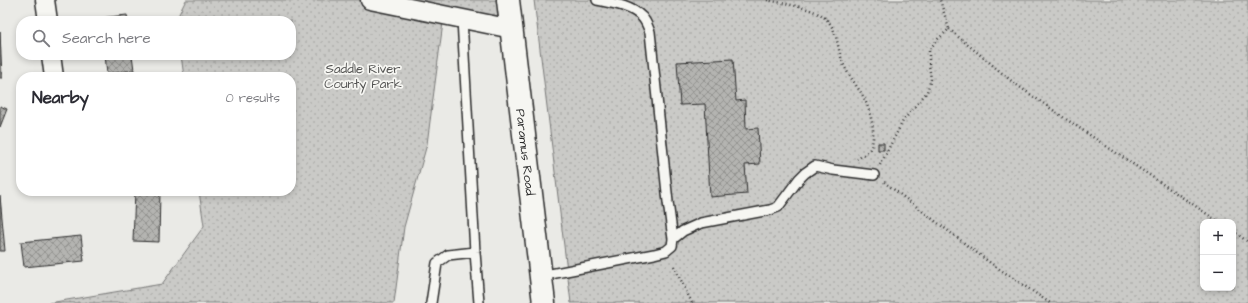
<!DOCTYPE html>
<meta charset="utf-8">
<style>
:root{--surface:#fff;--page:#f2f2f3;--text:#2b2b33;--muted:#7c7c81;--line:#e1e1e2}
body{margin:0;font-family:"Architects Daughter",sans-serif;background:var(--page);color:var(--text)}
.controls{position:absolute;right:12px;bottom:12px;display:grid;overflow:hidden;border-radius:8px;box-shadow:0 2px 6px #0003}
.controls button{width:36px;height:36px;display:grid;place-items:center;padding:0;border:0;border-bottom:1px solid var(--line);background:var(--surface);color:var(--text);font:20px sans-serif}
.list{margin:0;padding:0;list-style:none}
h2{display:flex;justify-content:space-between;align-items:center;height:52px;margin:0;padding:0 16px;font-size:17px}
h2 small{font-size:13px;font-weight:400;color:var(--muted)}
.icon{flex:none;width:22px;height:22px;fill:none;stroke:currentColor;stroke-width:2;stroke-linecap:round;stroke-linejoin:round}
.map{position:relative;flex:none;width:1248px;height:303px;overflow:hidden}
.search{position:absolute;background:var(--surface);box-shadow:0 2px 6px #0003;left:16px;top:16px;width:280px;height:44px;display:flex;align-items:center;gap:10px;box-sizing:border-box;padding:0 14px;border-radius:16px;color:var(--muted);font-size:15px}
.panel{position:absolute;background:var(--surface);box-shadow:0 2px 6px #0003;left:16px;top:72px;width:280px;height:124px;border-radius:16px}
.map>svg:first-child{display:block}
.grass{fill:url(#grass-dots);stroke:#7a7a79;fill-rule:evenodd}
.building{fill:url(#building-cross-hatch);stroke:#2b2b2b}
.lines{fill:none;stroke-linecap:round;stroke-linejoin:round}
.service-casing{stroke:#2b2b2b;stroke-width:12}
.minor-casing{stroke:#2b2b2b;stroke-width:21}
.secondary-casing{stroke:#2b2b2b;stroke-width:25}
.path{stroke:#2b2b2b;stroke-width:2.5;stroke-dasharray:1 3;stroke-linecap:butt}
.service{stroke:#f6f6f2;stroke-width:9}
.minor{stroke:#f6f6f2;stroke-width:18}
.secondary{stroke:#f6f6f2;stroke-width:22}
.labels{text-anchor:middle;stroke-width:3.5;stroke-linejoin:round;paint-order:stroke}
.park-label{font-size:13px;fill:#535352;stroke:#f6f6f2}
.street-label{font-size:13px;fill:#2b2b2b;stroke:#f6f6f2}
</style>
<div class="map">
<svg width="1248" height="303" viewBox="0 0 1248 303">
<defs>
<pattern id="grass-dots" width="8" height="8" patternUnits="userSpaceOnUse"><rect width="8" height="8" fill="#cacac7"/><path d="M2 2h.1M6 6h.1" fill="none" stroke="#aeaeab" stroke-width="1.8" stroke-linecap="round"/></pattern>
<pattern id="building-cross-hatch" width="8" height="8" patternUnits="userSpaceOnUse"><rect width="8" height="8" fill="#b4b4b1"/><path d="M0 0l8 8M0 8l8-8" fill="none" stroke="#939390"/></pattern>
</defs>
<rect width="100%" height="100%" fill="#eaeae6"/>
<filter id="ink" filterUnits="userSpaceOnUse"><feTurbulence type="fractalNoise" baseFrequency=".025" numOctaves="2"/><feDisplacementMap in="SourceGraphic" scale="8" xChannelSelector="R" yChannelSelector="G"/><feConvolveMatrix kernelMatrix="1 2 1 2 8 2 1 2 1" color-interpolation-filters="sRGB"/></filter>
<g filter="url(#ink)">
<!-- grass -->
<path class="grass" d="M186,0h322l4,29 -68,-14 -17,129 -23,83 -10,76h-345l113,-19 42,-58 -5,-35h92v-114h-107l-3,-22h110v-34h-114v-3z
M534,0h714v303h-677zM1203,222h30v66h-30z"/>
<!-- building -->
<path class="building" d="M127,15l1,6h-27l-1,-3z
M0,32l2,46h-2z
M105,55h27l2,15 -27,4z
M733,59l3,42 9,-1 1,29 12,-1 2,36 -15,1 2,29 -37,3 -5,-93 -25,1 -3,-43z
M0,106l7,3 -7,18z
M878,143h6v7h-6z
M135,191h25l-1,51 -26,-1z
M0,196l5,55h-5z
M81,236l3,25 -60,6 -3,-25z"/>
<g class="lines">
<defs>
<path id="service" d="M597,0c15,3 35,6 45,17 4,4 6,10 8,15l18,170 5,37
M462,19l13,233 4,51
M540,276l114,-22 12,-3 6,-5 1,-7 10,-8 18,-8 69,-13 8,-3 21,-28 6,-6 10,-7 18,4 41,5
M431,303l6,-40 11,-8 27,-3"/>
<path id="minor" d="M45,0l3,21
M370,0l142,29
M51,55l3,22"/>
<g id="secondary">
<path id="s1" d="M508,0l36,303"/>
</g>
</defs>
<!-- service casing -->
<use href="#service" class="service-casing"/>
<!-- minor casing -->
<use href="#minor" class="minor-casing"/>
<!-- secondary casing -->
<use href="#secondary" class="secondary-casing"/>
<!-- path -->
<path class="path" d="M767,0c17,4 48,7 60,20 11,12 10,28 16,43 4,10 11,19 17,28 9,14 17,40 11,56 -2,5 -9,9 -14,12
M949,29l65,54 46,32 159,107
M880,165l23,-44 24,-29 4,-13 -2,-14v-15l9,-11 11,-10 -9,-29
M884,182l105,80 61,41
M1233,231l15,11
M674,266l18,37"/>
<!-- service -->
<use href="#service" class="service"/>
<!-- minor -->
<use href="#minor" class="minor"/>
<!-- secondary -->
<use href="#secondary" class="secondary"/>
</g>
</g>
<g class="labels">
<!-- park labels -->
<g class="park-label">
<text x="363" y="73">Saddle River<tspan x="363" dy="15">County Park</tspan></text>
</g>
<!-- street labels -->
<g class="street-label">
<text dy="5" stroke="none"><textPath href="#s1" startOffset="153">Paramus Road</textPath></text>
</g>
</g>
</svg>
<div class="controls">
<button>+</button>
<button>−</button>
</div>
<div class="search"><svg class="icon" aria-label="search" viewBox="0 0 24 24"><circle cx="10" cy="10" r="6"/><path d="M15 15l6 6"/></svg>Search here</div>
<section class="panel">
<h2>Nearby<small>0 results</small></h2>
<ul class="list">
</ul>
</section>
</div>
